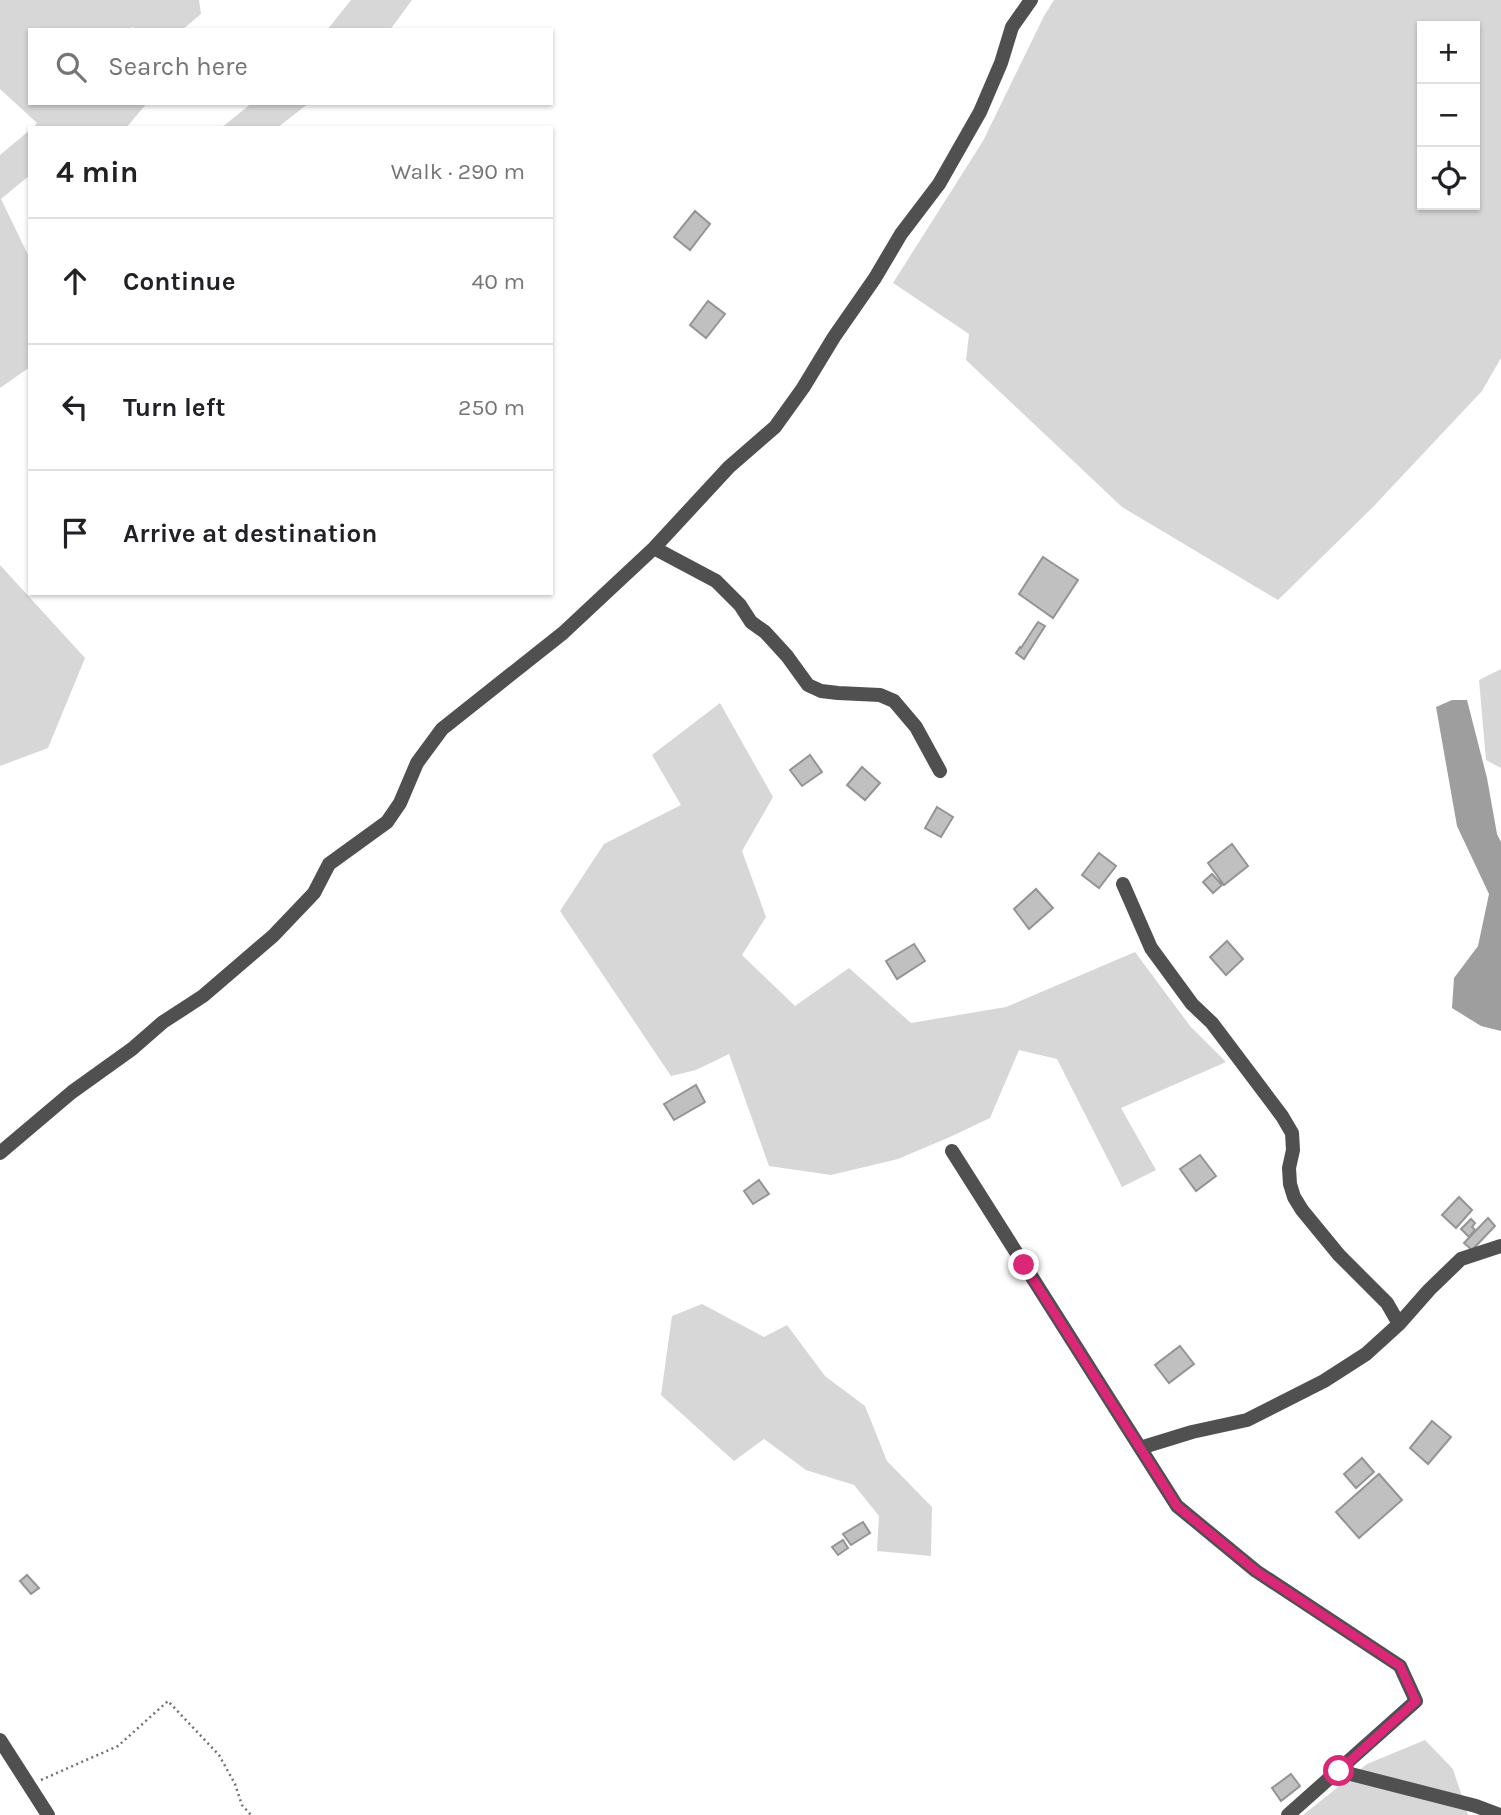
<!DOCTYPE html>
<meta charset="utf-8">
<style>
:root{--surface:#fff;--page:#f2f2f2;--text:#202124;--muted:#757577;--line:#e0e0e0}
body{margin:0;font-family:Karla,sans-serif;background:var(--page);color:var(--text)}
.controls{position:absolute;right:21px;top:21px;display:grid;overflow:hidden;border-radius:0px;box-shadow:0 2px 5px #0004}
.controls button{width:63px;height:63px;display:grid;place-items:center;padding:0;border:0;border-bottom:2px solid var(--line);background:var(--surface);color:var(--text);font:35px sans-serif}
.stop{position:absolute;width:21px;height:21px;margin:-16px;border:5px solid #db2777;border-radius:50%;background:#fff}
.stop.end{background:#db2777;border-color:#fff;box-shadow:0 2px 7px #0008}
.list{margin:0;padding:0;list-style:none}
h2{display:flex;justify-content:space-between;align-items:center;height:91px;margin:0;padding:0 28px;font-size:30px}
h2 small{font-size:23px;font-weight:400;color:var(--muted)}
.list li{display:grid;grid-template-columns:46px 1fr auto;gap:21px;align-items:center;box-sizing:border-box;height:126px;padding:0 28px;border-top:2px solid var(--line)}
.list b{display:block;font-size:26px;white-space:nowrap}
.list em{font-size:23px;font-style:normal;color:var(--muted)}
.icon{flex:none;width:38px;height:38px;fill:none;stroke:currentColor;stroke-width:2;stroke-linecap:round;stroke-linejoin:round}
.map{position:relative;flex:none;width:1501px;height:1815px;overflow:hidden}
.search{position:absolute;background:var(--surface);box-shadow:0 2px 5px #0004;left:28px;top:28px;width:525px;height:77px;display:flex;align-items:center;gap:18px;box-sizing:border-box;padding:0 24px;border-radius:0px;color:var(--muted);font-size:26px}
.panel{position:absolute;background:var(--surface);box-shadow:0 2px 5px #0004;left:28px;top:126px;width:525px;height:469px;border-radius:0px}
.map>svg:first-child{display:block}
.green{fill:#d7d7d7;fill-rule:evenodd}
.water{fill:#9e9e9e}
.building{fill:#c0c0c0;stroke:#949494;stroke-width:2}
.lines{fill:none;stroke-linecap:round;stroke-linejoin:round}
.path{stroke:#727272;stroke-width:2.5;stroke-dasharray:2 3.5;stroke-linecap:butt}
.street{stroke:#505050;stroke-width:14}
.route{stroke:#db2777;stroke-width:9}
</style>
<div class="map">
<svg width="1501" height="1815" viewBox="0 0 1501 1815">
<rect width="100%" height="100%" fill="#fff"/>
<!-- green -->
<path class="green" d="M0,0h199l2,14 -19,16h-42l-8,-3 -3,3h-99v73h117l-21,25h-93l4,-5 -37,-34z
M351,0h61l-22,30h-63z
M1054,0h447v358l-19,33 -110,117 -94,92 -156,-93 -156,-147 3,-26 -76,-51 90,-142 61,-125zM1422,26h53v179h-53z
M252,103h57l-32,25h-56z
M30,130v45l-29,24 29,60v108l-30,21v-233z
M0,565l85,93 -37,90 -48,18z
M1501,669v99l-15,-8 -7,-80z
M720,703l53,94 -31,54 24,66 -24,38 53,51 54,-38 62,55 95,-16 129,-55 55,74 36,36 -105,46 35,62 -34,17 -65,-128 -38,-9 -29,68 -38,18 -54,23 -67,16 -62,-9 -40,-112 -33,16 -25,6 -111,-165 44,-67 77,-39 -29,-50z
M702,1304l62,33 23,-12 38,51 40,30 22,55 45,46 -1,49 -54,-5 2,-35 -25,-31 -48,-15 -42,-31 -30,22 -73,-66 11,-79z
M1425,1740l28,29 15,46h-165l64,-51z"/>
<!-- water -->
<path class="water" d="M1452,700h15l20,78 10,56 4,8v189l-20,-5 -29,-18 2,-30 24,-32 11,-52 -32,-68 -21,-119z"/>
<!-- building -->
<path class="building" d="M695,211l15,13 -20,26 -16,-13z
M708,301l17,13 -19,24 -16,-13z
M1043,557l35,23 -25,38 -34,-24z
M1038,622l7,4 -21,33 -8,-6 4,-6 1,1z
M810,755l12,17 -20,14 -12,-16z
M862,767l18,16 -15,17 -18,-15z
M937,807l16,10 -12,20 -16,-9z
M1232,844l16,22 -24,19 -16,-22z
M1099,853l17,13 -17,22 -17,-13z
M1212,874l10,11 -9,8 -10,-11z
M1036,889l17,19 -24,21 -15,-20z
M1227,941l16,18 -17,16 -16,-18z
M914,944l11,17 -28,18 -11,-18z
M696,1085l9,17 -31,18 -10,-16z
M1200,1155l16,21 -20,15 -16,-22z
M759,1180l10,14 -16,10 -9,-13z
M1459,1197l13,13 -16,18 -14,-13z
M1488,1218l7,8 -23,24 -8,-7z
M1471,1219l4,4 -3,4 3,3 -6,7 -8,-8z
M1180,1346l14,18 -25,19 -14,-18z
M1432,1421l19,16 -23,27 -18,-16z
M1362,1458l12,14 -18,16 -12,-14z
M1379,1474l23,26 -43,38 -23,-26z
M863,1522l7,11 -19,12 -8,-11z
M843,1540l5,8 -10,7 -6,-8z
M27,1575l12,13 -8,6 -11,-13z
M1291,1774l9,12 -19,15 -9,-13z"/>
<g class="lines">
<!-- path -->
<path class="path" d="M41,1780l77,-34 50,-45 51,54 16,29 7,21 9,10"/>
<!-- street -->
<path class="street" d="M654,548l62,33 24,24 11,17 14,10 22,24 21,29 13,6 17,2 42,2 14,6 22,26 24,44
M1123,884l28,64 41,56 20,19 70,93 10,17 1,17 -4,18 1,16 4,13 8,13 37,45 48,48 12,21
M952,1151l225,355 79,65 144,95 16,35 -128,114
M0,1153l72,-61 60,-43 31,-27 40,-26 70,-60 41,-43 15,-29 58,-42 13,-19 17,-40 25,-34 121,-96 91,-85 75,-81 46,-40 28,-39 31,-51 41,-59 26,-44 38,-50 41,-72 21,-49 11,-36 19,-27
M1140,1448l52,-16 55,-12 77,-39 42,-27 33,-30 30,-34 32,-31 40,-13
M0,1740l48,75
M1339,1771l137,35 24,9"/>
</g>
<g class="lines">
<!-- route -->
<path class="route" d="M1024,1265l153,241 79,65 144,95 16,35 -77,70"/>
</g>
</svg>
<div class="controls">
<button>+</button>
<button>−</button>
<button><svg class="icon" aria-label="locate" viewBox="0 0 24 24"><circle cx="12" cy="12" r="6"/><path d="M12 2v4M12 18v4M2 12h4M18 12h4"/></svg></button>
</div>
<div class="stop" style="left:1339px;top:1771px"></div>
<div class="stop end" style="left:1024px;top:1265px"></div>
<div class="search"><svg class="icon" aria-label="search" viewBox="0 0 24 24"><circle cx="10" cy="10" r="6"/><path d="M15 15l6 6"/></svg>Search here</div>
<section class="panel">
<h2>4 min<small>Walk · 290 m</small></h2>
<ul class="list">
<li><svg class="icon" aria-label="ahead" viewBox="0 0 24 24"><path d="M12 20V5M6 11l6-6 6 6"/></svg><div><b>Continue</b></div><em>40 m</em></li>
<li><svg class="icon" aria-label="left" viewBox="0 0 24 24"><path d="M17 20v-9H6M10 6l-5 5 5 5"/></svg><div><b>Turn left</b></div><em>250 m</em></li>
<li><svg class="icon" aria-label="arrive" viewBox="0 0 24 24"><path d="M6 21V4h12l-3 4 3 4H6"/></svg><div><b>Arrive at destination</b></div></li>
</ul>
</section>
</div>
